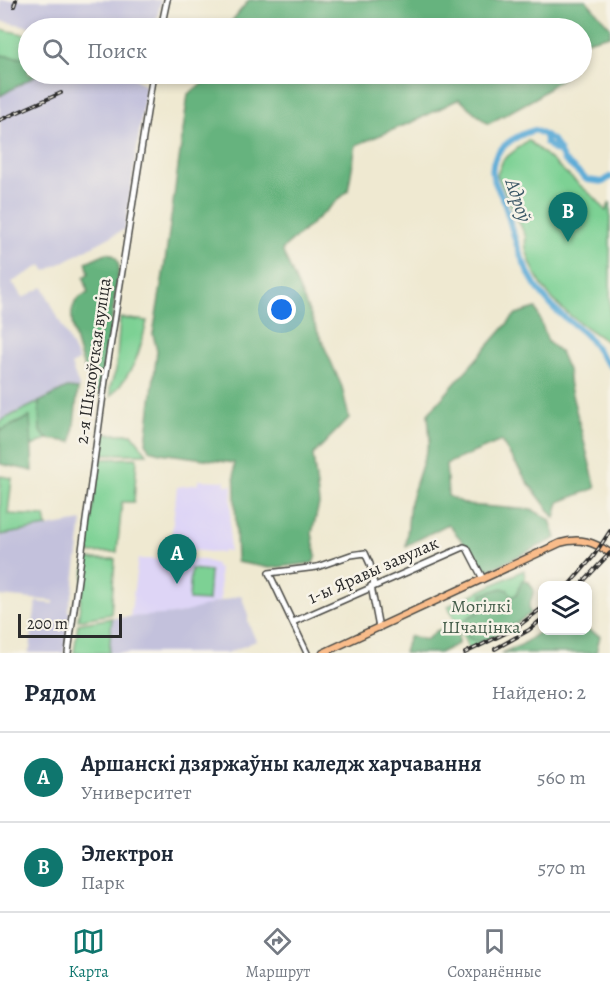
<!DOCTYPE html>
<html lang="ru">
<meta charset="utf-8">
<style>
:root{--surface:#fff;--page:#f2f2f3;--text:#1f2937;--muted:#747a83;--line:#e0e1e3;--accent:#0f766e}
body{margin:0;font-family:Alegreya,serif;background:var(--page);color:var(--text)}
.controls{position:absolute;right:18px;bottom:18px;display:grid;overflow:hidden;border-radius:12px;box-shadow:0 3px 9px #0003}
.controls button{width:54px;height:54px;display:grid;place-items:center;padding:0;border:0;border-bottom:2px solid var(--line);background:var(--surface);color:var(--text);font:30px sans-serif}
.scale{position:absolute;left:18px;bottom:15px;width:104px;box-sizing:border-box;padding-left:6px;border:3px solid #2b2b2b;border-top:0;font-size:16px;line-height:21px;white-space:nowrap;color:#2b2b2b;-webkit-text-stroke:4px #f7f3e8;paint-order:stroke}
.you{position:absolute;left:282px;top:310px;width:21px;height:21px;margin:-15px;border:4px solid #fff;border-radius:50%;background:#1a73e8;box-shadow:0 0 0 9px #1a73e833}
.badge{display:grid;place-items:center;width:39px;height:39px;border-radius:50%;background:var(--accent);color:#fff;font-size:20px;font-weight:700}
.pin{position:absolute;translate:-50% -50px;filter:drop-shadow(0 2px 3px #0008)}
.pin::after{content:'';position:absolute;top:32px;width:21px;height:18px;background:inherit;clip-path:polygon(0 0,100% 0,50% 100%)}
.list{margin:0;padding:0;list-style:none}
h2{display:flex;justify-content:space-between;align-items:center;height:78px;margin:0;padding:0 24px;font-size:26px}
h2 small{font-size:20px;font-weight:400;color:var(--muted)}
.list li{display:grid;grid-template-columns:39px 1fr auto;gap:18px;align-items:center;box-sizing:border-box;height:90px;padding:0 24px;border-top:2px solid var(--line)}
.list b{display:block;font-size:22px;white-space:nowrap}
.list p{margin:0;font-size:20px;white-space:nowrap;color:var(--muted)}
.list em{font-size:20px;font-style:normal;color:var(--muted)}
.icon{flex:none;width:33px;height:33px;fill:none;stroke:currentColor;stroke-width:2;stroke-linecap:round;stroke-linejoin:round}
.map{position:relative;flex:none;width:610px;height:653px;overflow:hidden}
.search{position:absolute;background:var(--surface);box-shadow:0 3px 9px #0003;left:18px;right:18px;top:18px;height:66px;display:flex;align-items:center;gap:15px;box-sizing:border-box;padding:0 21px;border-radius:33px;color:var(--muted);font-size:22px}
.sheet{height:258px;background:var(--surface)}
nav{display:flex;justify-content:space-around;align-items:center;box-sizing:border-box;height:84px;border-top:2px solid var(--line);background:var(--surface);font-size:16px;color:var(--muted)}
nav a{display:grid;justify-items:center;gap:3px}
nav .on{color:var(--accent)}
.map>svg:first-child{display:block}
.built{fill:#ded5f6}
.industrial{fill:#c3c1dc}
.green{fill:#7dd194;stroke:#547e60;stroke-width:1.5}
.forest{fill:#66b37e;stroke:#486f54;stroke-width:1.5}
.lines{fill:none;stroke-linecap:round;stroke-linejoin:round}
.river{stroke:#5dacd7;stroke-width:6}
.minor-casing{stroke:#484844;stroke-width:8}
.major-casing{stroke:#484844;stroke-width:9}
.minor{stroke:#fff;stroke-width:5}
.major{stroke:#f9bc8a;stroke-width:6}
.rail-casing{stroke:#2b2b2b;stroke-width:4}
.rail{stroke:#f7f3e8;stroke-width:1.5;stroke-dasharray:4.5;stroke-linecap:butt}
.labels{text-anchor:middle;stroke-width:5;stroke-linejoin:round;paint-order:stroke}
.street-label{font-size:18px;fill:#2b2b2b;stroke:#f7f3e8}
.park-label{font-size:18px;fill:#445d4a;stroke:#f7f3e8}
.water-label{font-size:20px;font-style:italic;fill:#3c5867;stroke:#f7f3e8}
</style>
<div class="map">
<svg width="610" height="653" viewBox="0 0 610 653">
<rect width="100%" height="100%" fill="#f7f3e8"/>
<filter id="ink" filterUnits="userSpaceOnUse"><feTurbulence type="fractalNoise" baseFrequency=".0167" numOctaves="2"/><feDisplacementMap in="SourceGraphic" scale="12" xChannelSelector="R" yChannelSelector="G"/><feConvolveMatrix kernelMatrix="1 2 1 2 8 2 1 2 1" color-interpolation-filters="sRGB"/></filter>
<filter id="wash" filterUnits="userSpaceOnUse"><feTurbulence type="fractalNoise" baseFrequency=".008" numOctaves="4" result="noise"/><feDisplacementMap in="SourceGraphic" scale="24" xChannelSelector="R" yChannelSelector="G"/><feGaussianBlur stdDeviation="1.35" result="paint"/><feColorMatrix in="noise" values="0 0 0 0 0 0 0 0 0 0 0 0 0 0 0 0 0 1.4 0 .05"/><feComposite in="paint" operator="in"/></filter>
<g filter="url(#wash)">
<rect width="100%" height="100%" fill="#efe9d1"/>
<!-- built -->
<path class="built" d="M198,480l27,1v4h7l-3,66h-6l-1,2 -52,-5 7,-61 21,-3z
M138,559l66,1 12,4v4h3l2,32 -14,7 -28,7 -49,4z"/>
<!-- industrial -->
<path class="industrial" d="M0,0h161l-6,28h-117l-38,-7z
M39,74h88l19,12 -21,143 -79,42 -4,-6 -30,17 11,16 20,-11 36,74 -8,4 8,21 -1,3 -11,-1 -67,33v-325z
M82,521l-9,70 -5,16v5h2l-6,41h-36l2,-4 6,-47 18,2v-3l-54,-5v-61z
M241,595l7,20v7l8,19 -29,12h-118l3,-35 67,-4z"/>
<!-- green -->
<path class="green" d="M0,29l28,6v24l-28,-4z
M528,140l69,60 9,11 4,-9v142c-34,-24 -63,-39 -79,-80 -3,-9 -7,-16 -5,-27l-29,-62 6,-15z
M120,318l27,3c-8,34 -12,49 -36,75l-1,-9 6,-17z
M39,402l1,29 7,8 -15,7 -3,-29 -29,14v-10z
M103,434h29l15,20h-47z
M137,458l-3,44h-12l-5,50 -30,1 12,-94z
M0,476l12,2 -4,36 37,2 2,11 -47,8z
M86,559h29l-4,55 -33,6z
M191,569l19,2 -2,30 -19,-1z
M524,570l4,43 -20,10 1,5 -40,21 -21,-43z
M112,618l-3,35h-35l4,-29z"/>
<!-- forest -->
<path class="forest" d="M249,0h337l24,27v8l-28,7v-14h-356z
M0,55l28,4v15h10l-38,22z
M429,74h138l-30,23 -49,27 -29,-25 -42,21 -61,25 -8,46 -66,59 60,137 7,31 -36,37 6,49 -7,29 4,23 -3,7 -43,5 -33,-6 -3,-99 -74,-10 -11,-3 -3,-7 11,-92 -4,-17 11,-65 24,-175 23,-16 144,3z
M106,253c9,1 12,5 13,15l-17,121 -4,6c-11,-15 -33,-73 -24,-90 2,-6 8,-10 14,-12l-4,-16 5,-4 -3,-11z
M536,308l12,34 12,10 8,18 2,17 26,101 -37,14 -4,16 -26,-34 -28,-43 -55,23 2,32 20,9 65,5 17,10 6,18 -69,33 -39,-47 -42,22 4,-44 20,-62 -2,-26 88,-100z
M67,388l11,1 -6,53 -25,-3 -7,-8 -1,-29z
M30,417l3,54 -33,-7v-33z
M522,580l7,2 5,8 -5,17 1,7c-13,9 -50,37 -62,23 -5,-5 -4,-11 -3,-18l17,-9v-16l20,-6 6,2 4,7 5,-3z
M447,627l6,1 5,7v9l-19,9h-35l3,-12 3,-5 16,4 10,-9z
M542,630h46l12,6 -4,17h-95l20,-8z"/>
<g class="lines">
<!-- river -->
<path class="river" d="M545,135l1,8 7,7 7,1
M610,177l-7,5 -16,-2 -23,-20 -11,-20 -18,-10c-19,5 -47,20 -42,46 2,9 9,19 12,29 10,35 19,72 45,99 10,12 24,19 35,30 10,10 15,23 25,32"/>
</g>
</g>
<g filter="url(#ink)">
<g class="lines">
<defs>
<path id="minor" d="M161,28l6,-28
M371,586l8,42
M293,622l171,-75 3,1 16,31
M68,653l38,-280 47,-299
M307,653l-38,-80 48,-6 34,-12 14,-2 5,11 4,21"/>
<path id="major" d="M323,653l237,-110c20,-6 34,-1 50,10"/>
</defs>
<!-- minor casing -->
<use href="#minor" class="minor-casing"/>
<!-- major casing -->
<use href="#major" class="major-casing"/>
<!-- minor -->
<use href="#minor" class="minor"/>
<!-- major -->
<use href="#major" class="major"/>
<defs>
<path id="rail" d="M14,6l2,-6
M0,120l61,-27
M568,586l25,-29 17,-26
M579,586l31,-33
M495,649l34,-19 13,-11
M465,653l51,-25 26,-20"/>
</defs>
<!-- rail casing -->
<use href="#rail" class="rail-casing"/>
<!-- rail -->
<use href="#rail" class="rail"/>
</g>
</g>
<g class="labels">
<!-- street labels -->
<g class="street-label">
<text transform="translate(93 361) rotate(-82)" y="6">2-я Шклоўская вуліца</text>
<text transform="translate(373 570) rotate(-24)" y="6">1-ы Яравы завулак</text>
</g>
<!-- park labels -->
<g class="park-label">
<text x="481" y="612">Могілкі<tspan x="481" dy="21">Шчацінка</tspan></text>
</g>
<!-- water labels -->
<g class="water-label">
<text transform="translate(519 200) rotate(71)" y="7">Адроў</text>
</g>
</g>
</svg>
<div class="controls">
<button><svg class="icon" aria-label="layers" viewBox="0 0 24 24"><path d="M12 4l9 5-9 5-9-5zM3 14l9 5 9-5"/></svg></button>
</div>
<div class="scale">200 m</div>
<div class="you"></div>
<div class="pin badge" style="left:177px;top:584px">A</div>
<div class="pin badge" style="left:568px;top:242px">B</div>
<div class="search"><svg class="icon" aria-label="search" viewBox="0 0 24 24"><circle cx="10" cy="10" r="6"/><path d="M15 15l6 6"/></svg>Поиск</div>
</div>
<section class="sheet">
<h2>Рядом<small>Найдено: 2</small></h2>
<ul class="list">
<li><span class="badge">A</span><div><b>Аршанскі дзяржаўны каледж харчавання</b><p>Университет</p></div><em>560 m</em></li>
<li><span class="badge">B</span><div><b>Электрон</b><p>Парк</p></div><em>570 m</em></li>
</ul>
</section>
<nav>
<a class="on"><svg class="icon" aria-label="map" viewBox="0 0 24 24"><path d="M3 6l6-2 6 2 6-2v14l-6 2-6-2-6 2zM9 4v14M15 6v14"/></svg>Карта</a>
<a><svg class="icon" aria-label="directions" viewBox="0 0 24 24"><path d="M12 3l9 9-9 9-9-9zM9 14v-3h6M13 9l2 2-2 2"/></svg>Маршрут</a>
<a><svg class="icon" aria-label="saved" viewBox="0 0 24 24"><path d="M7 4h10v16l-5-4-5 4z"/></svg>Сохранённые</a>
</nav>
